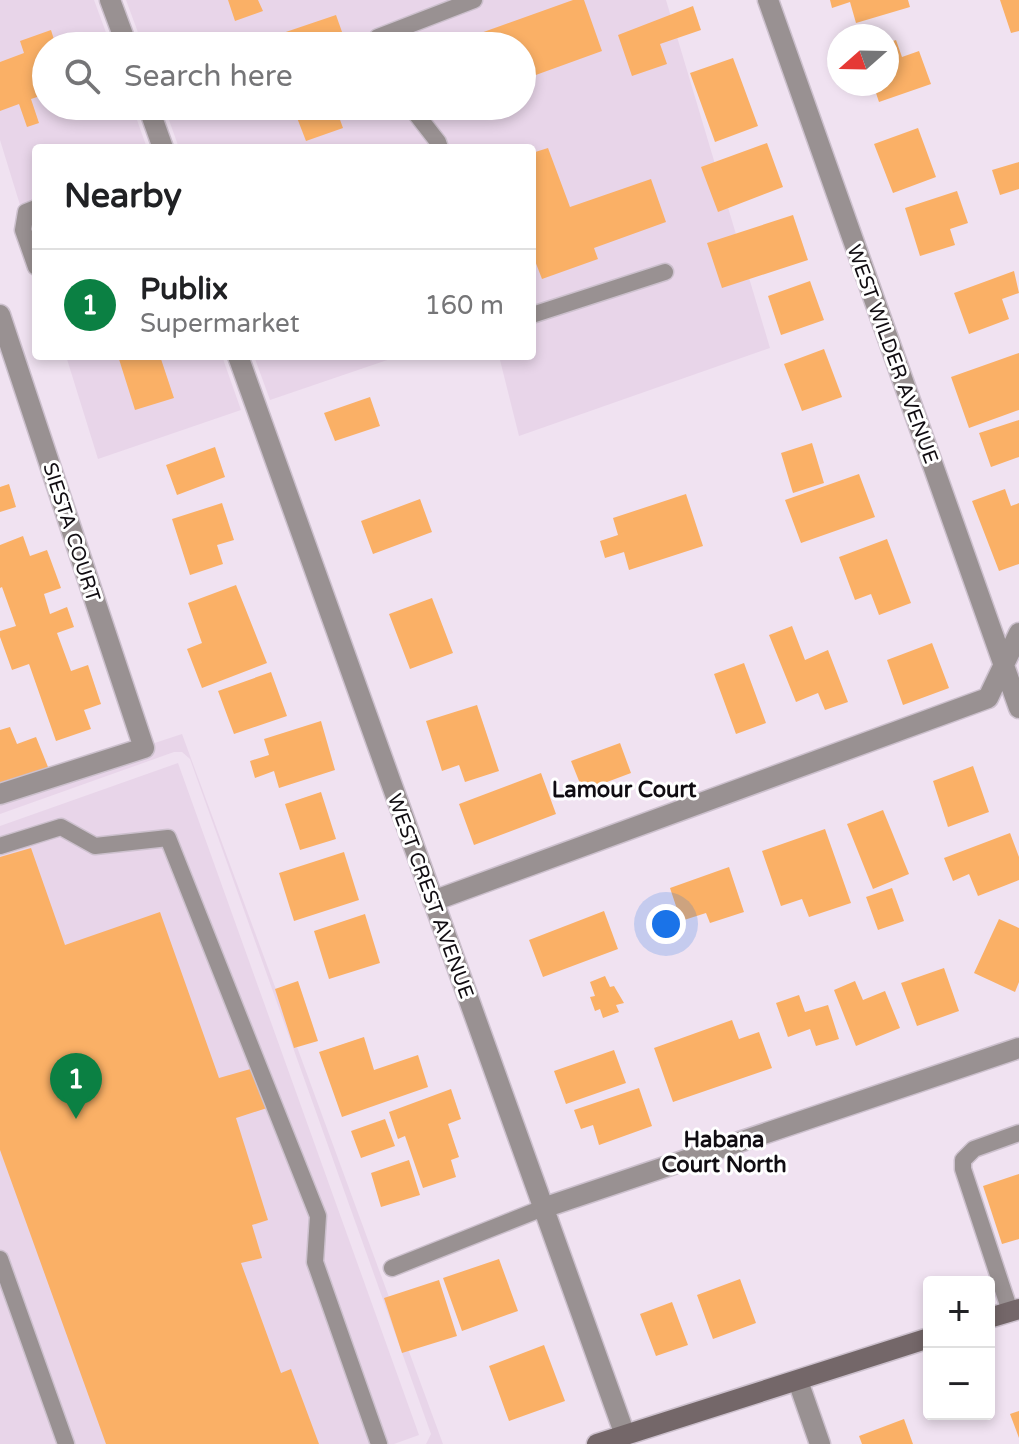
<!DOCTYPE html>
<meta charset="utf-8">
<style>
:root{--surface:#fff;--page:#f2f2f2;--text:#202124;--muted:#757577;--line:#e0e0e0;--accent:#0b8043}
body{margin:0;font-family:"Varela Round",sans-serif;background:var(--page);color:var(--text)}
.controls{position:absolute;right:24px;bottom:24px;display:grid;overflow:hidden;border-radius:8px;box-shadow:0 4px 12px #0003}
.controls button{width:72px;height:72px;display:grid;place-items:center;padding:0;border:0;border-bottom:2px solid var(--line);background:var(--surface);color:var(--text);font:40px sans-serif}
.compass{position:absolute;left:827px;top:24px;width:72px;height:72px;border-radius:50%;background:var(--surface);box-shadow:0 4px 12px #0003;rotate:250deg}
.you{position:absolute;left:666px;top:924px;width:28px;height:28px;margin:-20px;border:6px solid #fff;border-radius:50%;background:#1a73e8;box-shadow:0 0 0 12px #1a73e833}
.badge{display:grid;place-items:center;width:52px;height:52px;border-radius:50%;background:var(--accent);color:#fff;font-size:26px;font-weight:700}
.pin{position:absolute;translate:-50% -66px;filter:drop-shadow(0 2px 4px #0008)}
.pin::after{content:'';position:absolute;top:42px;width:28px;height:24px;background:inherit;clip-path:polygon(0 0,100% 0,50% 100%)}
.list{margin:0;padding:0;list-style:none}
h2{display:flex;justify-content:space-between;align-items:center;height:104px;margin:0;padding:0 32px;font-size:34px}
h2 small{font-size:26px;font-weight:400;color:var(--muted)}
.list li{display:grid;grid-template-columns:52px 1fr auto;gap:24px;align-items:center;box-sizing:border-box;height:112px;padding:0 32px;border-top:2px solid var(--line)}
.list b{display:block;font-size:30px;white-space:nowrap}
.list p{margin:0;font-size:26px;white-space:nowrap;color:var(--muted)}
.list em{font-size:26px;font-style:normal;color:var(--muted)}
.icon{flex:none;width:44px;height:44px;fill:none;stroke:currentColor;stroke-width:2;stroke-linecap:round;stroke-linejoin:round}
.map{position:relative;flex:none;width:1019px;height:1444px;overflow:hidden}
.search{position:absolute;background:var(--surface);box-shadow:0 4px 12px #0003;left:32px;top:32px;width:504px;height:88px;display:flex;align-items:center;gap:20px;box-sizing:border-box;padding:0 28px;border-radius:44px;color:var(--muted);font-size:30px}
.panel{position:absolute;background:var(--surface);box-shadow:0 4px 12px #0003;left:32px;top:144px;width:504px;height:216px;border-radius:8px}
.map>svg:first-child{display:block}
.built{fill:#e8d5e9}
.building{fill:#fab066}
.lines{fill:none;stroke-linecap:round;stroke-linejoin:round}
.lane-casing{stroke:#ccc0cd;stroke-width:19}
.street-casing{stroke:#ccc0cd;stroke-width:23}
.secondary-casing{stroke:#ccc0cd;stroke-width:23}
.lane{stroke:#999192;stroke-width:16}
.street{stroke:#999192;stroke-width:20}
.secondary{stroke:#746769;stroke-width:20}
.labels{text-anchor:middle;stroke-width:6;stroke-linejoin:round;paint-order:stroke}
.street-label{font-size:20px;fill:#110d12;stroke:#fff}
.neighbourhood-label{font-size:22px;font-weight:bold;fill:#110d12;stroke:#fff}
</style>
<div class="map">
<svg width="1019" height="1444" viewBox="0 0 1019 1444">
<rect width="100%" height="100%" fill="#f0e2f1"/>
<!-- built -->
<path class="built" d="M0,0h94l17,46h-65v60h86l15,42h-111v109l-36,-117z
M126,0h540l104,348 -251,88 -20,-80h33v-208h-353l-15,-42h358v-60h-379z
M66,356h156l19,54 -143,49z
M254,356h145l-129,44z
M182,734l261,710h-17l5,-10 -241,-675 -8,-7h-8l-174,62v-20z
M178,763l241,672 -25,9h-394v-618z"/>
<!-- building -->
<path class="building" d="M228,0h30l5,11 -28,10z
M573,0h11l18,51 -80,29v-34h-56l-2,-7z
M830,0h78l2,7 -54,16 -6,-21 -18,6z
M1000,0h19v31l-8,2z
M693,6l8,24 -41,14 7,20 -35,12 -14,-41z
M336,15l11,31h-100v-1z
M51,30l5,16h-10v48l-15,5 8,24 -12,4 -8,-23 -19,7v-49l24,-9 -4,-12z
M896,40l6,17 17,-6 12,33 -52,18 -6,-18h14v-41z
M733,58l25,68 -43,16 -25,-69z
M307,106h28l8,22 -37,13 -12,-31z
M918,128l18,49 -43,16 -19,-49z
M767,143l16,44 -65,25 -17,-45z
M548,148l22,59 81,-28 15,43 -72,26 4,11 -56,20 -10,-26v-100z
M1019,162v27l-19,6 -8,-25z
M957,191l11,32 -18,6 5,16 -35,11 -15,-48z
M793,215l15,45 -86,28 -15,-45z
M1014,271l5,22 -17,6 7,20 -40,15 -15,-41z
M810,281l14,39 -43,15 -13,-39z
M824,349l18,48 -40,14 -18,-47z
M1019,353v57l-50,18 -18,-51z
M118,356h42l14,42 -39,12z
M370,397l10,29 -45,15 -11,-28z
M1019,420v37l-28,10 -12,-34z
M812,443l12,40 -31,10 -12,-40z
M215,447l10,30 -48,18 -11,-30z
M859,474l16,43 -74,26 -16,-43z
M9,484l7,23 -16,5v-25z
M1005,489l6,17 8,-3v61l-20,7 -27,-70z
M686,494l17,52 -74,24 -5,-18 -19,6 -5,-17 18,-6 -5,-17z
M420,499l12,33 -59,22 -12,-33z
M222,503l12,37 -17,5 6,19 -33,11 -18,-56z
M23,536l7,20 17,-6 14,38 -17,6 6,20 17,-7 7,20 -17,6 14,38 17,-6 13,39 -17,6 7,19 -35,12 -27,-77 -17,6 -12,-33v-6l16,-5 -14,-39 -2,1v-43z
M887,539l24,64 -32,12 -8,-21 -16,6 -16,-43z
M236,585l31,78 -65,25 -15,-39 15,-6 -14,-40z
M432,598l21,55 -43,16 -21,-55z
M792,626l13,34 23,-10 20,52 -23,8 -7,-17 -22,9 -27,-67z
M932,643l17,45 -46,17 -16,-45z
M744,663l22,60 -30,11 -22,-60z
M271,672l16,44 -53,18 -16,-43z
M477,705l22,66 -34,11 -6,-17 -17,6 -16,-50z
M321,721l14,49 -56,18 -5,-17 -19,7 -5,-17 19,-6 -5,-16z
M10,727l7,17 19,-7 14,35 -50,21v-63z
M620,743l11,30 -48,18 -12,-30z
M973,766l16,46 -41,15 -15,-46z
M541,773l15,41 -82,31 -15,-41z
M321,792l15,47 -36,11 -15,-46z
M883,810l26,64 -36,15 -26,-65z
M825,829l26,74 -42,14 -7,-18 -21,7 -19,-55z
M1010,833l9,24v23l-41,16 -9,-22 -16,7 -9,-23z
M31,848l34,97 95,-33 59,166 35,-10 13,40 -31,10 32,102 -16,5 10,33 -21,5 40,110 10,-4 28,75h-213l-106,-294v-293z
M344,852l15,48 -65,21 -15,-48z
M729,867l15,45 -34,11 -4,-10 -25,8 -11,-33z
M892,888l12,33 -26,9 -12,-33z
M604,911l14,38 -75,28 -14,-37z
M365,914l15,49 -51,16 -15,-48z
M999,919l20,9v54l-4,10 -41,-19z
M944,968l15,43 -42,15 -16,-43z
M605,976l5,11 4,-1 10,17 -8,2 3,7 -16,6 -3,-9 -5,2 -5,-14 5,-1 -5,-14z
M298,981l20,60 -24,7 -19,-59z
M855,981l8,19 22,-9 15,37 -44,18 -22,-56z
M799,995l6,17 23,-7 11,34 -23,7 -6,-17 -22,8 -12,-34z
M732,1020l7,19 20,-7 13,36 -99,34 -19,-54z
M364,1037l10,33 44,-15 10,32 -86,30 -23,-65z
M614,1050l12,33 -60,21 -12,-33z
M639,1088l13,38 -53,19 -6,-20 -12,4 -7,-19z
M451,1089l10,30 -13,5 11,33 -8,3 5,17 -33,11 -18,-52 -7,3 -9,-27z
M385,1119l10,27 -34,12 -10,-27z
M409,1160l11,35 -39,12 -10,-34z
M1019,1174v65l-17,5 -19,-58z
M499,1259l19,52 -56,20 -19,-53z
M740,1279l16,44 -43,16 -16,-44z
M439,1280l18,56 -55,17 -18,-55z
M672,1302l16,43 -32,11 -16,-42z
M544,1345l21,56 -56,20 -20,-55z
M1019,1411v27l-9,-24z
M904,1419l9,25h-51l-3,-8z"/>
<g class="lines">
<defs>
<path id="lane" d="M377,46l1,-9 96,-37
M410,106l28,36 2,6
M36,208l-10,4 -3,18 13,37
M532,315l133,-43
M0,846l61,-19 34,19 73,-8 150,378 -3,46 64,182
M0,1259l66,185
M392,1268l151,-60
M1010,1311l-47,-142v-9l11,-11 45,-16"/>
<path id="street" d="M110,0l17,46
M768,0l251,708
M148,106l15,42
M0,315l144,433 -144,46
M238,356l387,1079
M433,901l555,-203 31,-65
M543,1208l476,-160
M798,1381l22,63"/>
<path id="secondary" d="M989,1318l30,-9
M597,1444l332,-106"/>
</defs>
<!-- lane casing -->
<use href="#lane" class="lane-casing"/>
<!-- street casing -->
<use href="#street" class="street-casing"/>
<!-- secondary casing -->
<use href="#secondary" class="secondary-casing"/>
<!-- lane -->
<use href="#lane" class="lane"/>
<!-- street -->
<use href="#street" class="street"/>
<!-- secondary -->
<use href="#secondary" class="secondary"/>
</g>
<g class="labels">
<!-- street labels -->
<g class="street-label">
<text transform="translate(893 354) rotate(70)" y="7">WEST WILDER AVENUE</text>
<text transform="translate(72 532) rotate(72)" y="7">SIESTA COURT</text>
<text transform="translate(431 896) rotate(70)" y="7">WEST CREST AVENUE</text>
</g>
<!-- neighbourhood labels -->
<g class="neighbourhood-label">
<text x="624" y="797">Lamour Court</text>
<text x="724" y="1147">Habana<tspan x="724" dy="25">Court North</tspan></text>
</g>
</g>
</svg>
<div class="controls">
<button>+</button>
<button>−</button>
</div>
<svg class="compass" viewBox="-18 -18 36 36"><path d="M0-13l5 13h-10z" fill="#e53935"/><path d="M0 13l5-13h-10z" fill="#757577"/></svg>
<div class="you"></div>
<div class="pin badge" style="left:76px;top:1119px">1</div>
<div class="search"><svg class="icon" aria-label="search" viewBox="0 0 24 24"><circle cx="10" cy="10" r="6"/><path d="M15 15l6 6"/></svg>Search here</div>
<section class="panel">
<h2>Nearby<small></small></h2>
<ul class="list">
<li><span class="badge">1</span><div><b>Publix</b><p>Supermarket</p></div><em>160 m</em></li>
</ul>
</section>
</div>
